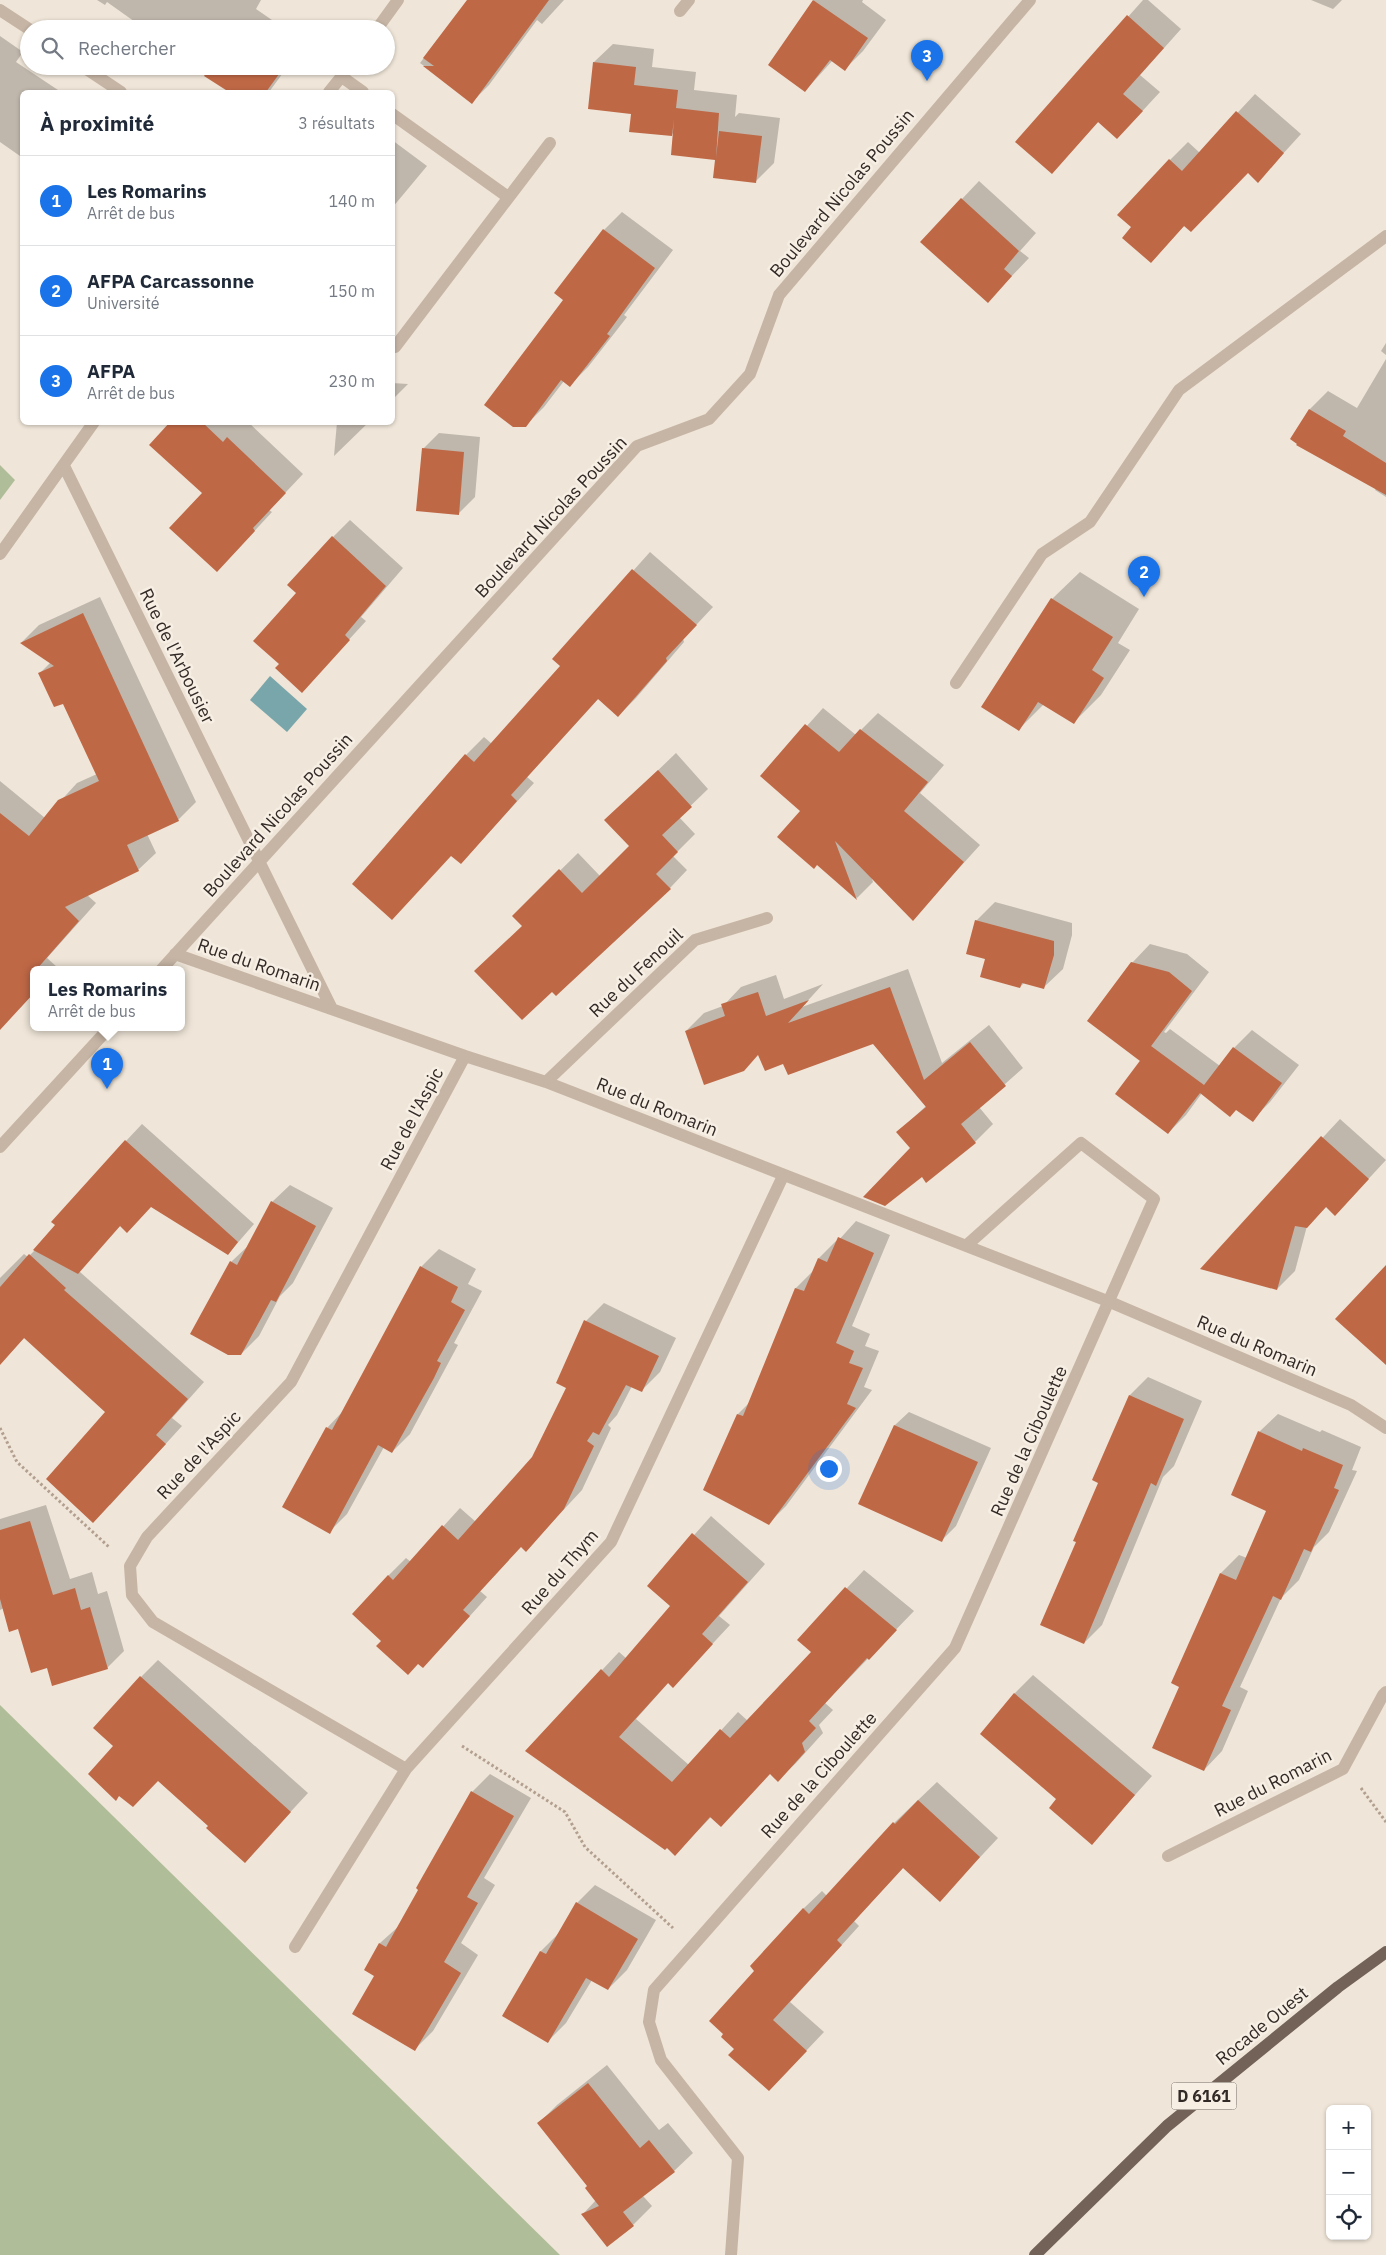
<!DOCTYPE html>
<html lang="fr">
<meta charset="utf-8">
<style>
:root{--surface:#fff;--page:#f2f2f3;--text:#1f2937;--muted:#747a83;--line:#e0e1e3;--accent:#1a73e8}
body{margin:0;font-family:"IBM Plex Sans",sans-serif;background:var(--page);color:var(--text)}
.controls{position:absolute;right:15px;bottom:15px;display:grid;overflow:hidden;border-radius:8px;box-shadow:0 1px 4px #0004}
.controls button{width:45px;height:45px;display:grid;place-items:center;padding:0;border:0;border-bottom:1px solid var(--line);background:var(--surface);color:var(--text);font:25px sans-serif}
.you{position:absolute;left:828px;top:1468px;width:18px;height:18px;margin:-12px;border:4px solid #fff;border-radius:50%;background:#1a73e8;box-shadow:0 0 0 8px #1a73e833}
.badge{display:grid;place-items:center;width:32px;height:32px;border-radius:50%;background:var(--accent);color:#fff;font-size:16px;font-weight:700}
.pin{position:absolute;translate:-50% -41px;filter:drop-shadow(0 1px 2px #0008)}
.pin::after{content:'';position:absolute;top:26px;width:18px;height:15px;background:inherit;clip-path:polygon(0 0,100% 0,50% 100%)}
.popup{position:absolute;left:30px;top:966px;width:155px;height:65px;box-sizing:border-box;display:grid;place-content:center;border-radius:8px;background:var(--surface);filter:drop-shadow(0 1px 4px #0005);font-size:16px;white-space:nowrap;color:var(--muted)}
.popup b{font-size:19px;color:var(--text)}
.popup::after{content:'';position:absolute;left:50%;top:100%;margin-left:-10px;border:10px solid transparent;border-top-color:var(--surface)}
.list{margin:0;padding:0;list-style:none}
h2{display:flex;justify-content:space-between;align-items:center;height:65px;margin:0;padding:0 20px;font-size:21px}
h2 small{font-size:16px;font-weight:400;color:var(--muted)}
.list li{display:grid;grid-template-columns:32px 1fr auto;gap:15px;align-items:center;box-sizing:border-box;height:90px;padding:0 20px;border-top:1px solid var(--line)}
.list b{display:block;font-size:19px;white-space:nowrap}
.list p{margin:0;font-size:16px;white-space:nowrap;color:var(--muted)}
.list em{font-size:16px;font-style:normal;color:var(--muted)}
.icon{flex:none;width:28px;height:28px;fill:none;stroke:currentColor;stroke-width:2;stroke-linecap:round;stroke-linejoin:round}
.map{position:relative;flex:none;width:1386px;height:2255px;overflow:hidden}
.search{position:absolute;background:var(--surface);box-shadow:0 1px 4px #0004;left:20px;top:20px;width:375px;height:55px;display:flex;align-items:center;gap:12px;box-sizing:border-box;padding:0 18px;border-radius:28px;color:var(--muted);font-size:19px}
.panel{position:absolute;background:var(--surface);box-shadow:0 1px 4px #0004;left:20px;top:90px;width:375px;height:335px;border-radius:8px}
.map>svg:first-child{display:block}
.green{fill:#b0bd99}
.water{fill:#79a6aa}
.shadow{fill:#0003}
.building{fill:#bf6846}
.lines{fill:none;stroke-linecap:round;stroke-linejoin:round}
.path{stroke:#b29f8f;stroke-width:3;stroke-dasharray:2.5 2.5;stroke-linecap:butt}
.minor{stroke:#c6b5a5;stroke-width:12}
.major{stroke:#736257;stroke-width:12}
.labels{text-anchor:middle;stroke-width:5;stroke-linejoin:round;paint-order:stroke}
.shield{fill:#f7efe4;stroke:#6d655f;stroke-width:1}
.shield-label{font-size:16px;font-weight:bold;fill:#322a26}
.street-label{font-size:18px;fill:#322a26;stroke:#f7efe4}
</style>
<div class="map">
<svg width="1386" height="2255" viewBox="0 0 1386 2255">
<rect width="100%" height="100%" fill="#efe5d8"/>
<!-- green -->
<path class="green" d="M0,465l15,15 -15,20z
M0,1705l560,550h-560z"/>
<!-- water -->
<path class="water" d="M270,676l37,33 -20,23 -37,-32z"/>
<!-- shadow -->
<path class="shadow" d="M97,0h164l-5,9 16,11 -3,5 6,4h-130l-38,-27 -2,3z
M468,0h96l-22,24 -5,-4 -48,65 -17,17 -52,-39z
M814,0h49l-1,2 24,18 -23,31 -18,18 -12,-9 -28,31 -36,-26z
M1143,0h5l33,29 -41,46 20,17 -25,27 -36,2 -47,52 -35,-31z
M1311,0h31l-9,9z
M0,36l23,16 -7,10 45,30h-39v61l-2,3 -20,-14z
M613,44l41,5 -2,18 44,5 -2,18 43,5 -2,22 4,-4 41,5 -6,45 -18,18 -82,-49 -3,3 -38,-22 -39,-51z
M205,66h83l-19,26h-38l-25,-17 4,-5z
M1255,94l46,40 -43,47 -10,-9 -63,53 -34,37 -18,-35 37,-67 18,-18 12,11z
M392,140l35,26 -35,42z
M979,181l57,52 -16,18 9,7 -41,43 -26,-102z
M622,212l51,38 -49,65 3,2 -39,50 -18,18 -6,-4 -20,26 -19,19 39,-126 40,-70z
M1386,343v12l-5,-4z
M1386,359v138l-11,-7 1,-2 -85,-49 19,-30 18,-18 29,17z
M392,383l16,1 -16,16z
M172,422h66l3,3 7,-3 55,52 -34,36 3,2 -38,41 -30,-60z
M337,422h32l-35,34z
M439,433l41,4 -5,60 -16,16 -36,-64z
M350,520l53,48 -42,49 5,4 -64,70 -21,-27 52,-127z
M650,552l63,55 -30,32 1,3 -48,56 -18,18 -19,-18 -72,79 7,6 -73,80 5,-108 18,-18 8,7 70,-79 -8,-6z
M1080,572l59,37 -21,34 12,7 -29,45 -27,27 -30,-18 -25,25 -36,-23 69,-107z
M100,597l96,205 -18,18 -31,14 9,19 -18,17 -51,25 9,8 -49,55 10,9 -2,3h-22v24l-12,13 -21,14v-240l45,37 32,-35 20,-9 -33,-72 -24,-29 11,-11 -29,-20 17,-17z
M823,708l33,27 22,-22 66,52 -24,28 60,52 -67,74 -42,-43 2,6 -16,16 -40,-34 -15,-53 -40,-35z
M676,753l32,36 -29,28 16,17 -22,22 14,14 -17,18 -147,37 -9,-9 64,-63 22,23 31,-30 -7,-43z
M995,902l77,21v12l-9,34 -19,18 -19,-5 -5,5 -34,-29 -10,-37z
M1150,944l37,10 22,18 -45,60 2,1 4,-4 50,37 14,-18 18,-18 47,35 -29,37 -18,18 -15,-11 -35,-16 -16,22 -18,18 -23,-77 -13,-93z
M908,969l34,94 47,-38 34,43 -44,39 14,17 -18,18 -63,6 -14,-16 28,-26 -53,-63 -89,19 -98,-31 18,-18 19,-7 18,-19 35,-12 8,24 39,-15 -21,23z
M1340,1119l46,41 -51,55 -8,-9 -20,20 -12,45 -18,18 -75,-21z
M142,1124l112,100 -26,30 -77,-48 -30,19 -41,45v2l124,110 -32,36 10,8 -72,79 -4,-93 -81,-75 -25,27v-86l24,-24 4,3 7,-7 91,-109z
M290,1185l43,23 -40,75 -13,13 -21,40 -18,18 -10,-92 18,-17 23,-43z
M856,1221l34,14 -38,91 18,8 -5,12 14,5 -15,36 8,3 -86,116 -17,17 -31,-109 12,-12 46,-114 17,-17 6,-13 17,-17 1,1z
M439,1249l37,20 -8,15 14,7 -28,52 4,2 -48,89 -18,18 -8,-5 -37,67 -18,18 -2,-104 18,-19 76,-142z
M604,1303l72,35 -16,34 -18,18 -10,-4 -15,29 -9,10 3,3 -29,62 -39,42 -22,14 -41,45 7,6 -46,51 -58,-7 5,-65 18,-18 5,4 49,-54 16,14 57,-64 34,-71 19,-66z
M1148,1377l54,24 -28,65 -11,11 -61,148 -18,18 -6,-101 22,-60 -6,-3 36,-84z
M909,1412l82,36 -35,78 -14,14 -82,-37 35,-78z
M1278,1414l42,18 2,-2 39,17 -9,23 5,1 -28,61 -15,15 -15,33 -18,18 -41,89 8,4 -26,60 -18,19 -24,-84 -8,-3 49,-110 18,-18 8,3 21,-48 -9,-78z
M46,1505l24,74 22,-7 6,22 9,-3 17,60 -17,17 -59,-1 -44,-59 -4,2v-91z
M711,1516l54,48 -46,52 11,9 -57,61 -4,-4 -33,37 53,46 49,-53 10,9 64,-69 -13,-13 65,-69 50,41 -89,92 8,7 -14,15 4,8 -27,30 -18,17 -7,-7 -60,44 -36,37 -8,-8 -140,-96 92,-98 8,7 45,-53 -23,-20z
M158,1660l150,133 -63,68 -35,-35 -52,-46 -17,-103z
M1033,1675l119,101 -60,67 -34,-44 -76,-65 33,-41z
M490,1774l41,24 -47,80 11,7 -34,58 17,12 -45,76 -18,18 -39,-73 -11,-6 15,-27 19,-17 73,-134z
M937,1782l61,56 -58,62 -36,-33 -50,54 5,5 -69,76 34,30 -37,39 -51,-22 20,-79 47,-61 19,-18 5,5 67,-73z
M595,1885l61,35 -29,50 -19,19 -16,-9 -26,43 -18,18 -44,-25 37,-65 18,-18 18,-30z
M607,2065l52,65 9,-7 25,30 -19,18 -31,25 9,10 -19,19 -25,20 -25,-31 13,-14 -8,-14 -49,-63 18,-18z"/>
<!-- building -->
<path class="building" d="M467,0h82l-77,104 -49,-38h11l-11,-8z
M813,0l55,38 -23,33 -15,-11 -25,32 -37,-27z
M1127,15l37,33 -41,46 20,17 -26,28 -19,-17 -46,52 -37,-32z
M593,62l43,5 -2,18 44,5 -2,18 43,5 -3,45 3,-27 43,5 -6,47 -43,-5 2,-18 -44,-5 3,-36 -2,17 -43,-4 2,-18 -43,-5z
M211,66h71v4l-16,22h-37l-25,-16z
M1236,111l48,42 -26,30 -10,-10 -57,59 -7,-6 -33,37 -29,-25 9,-11 -14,-12 52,-56 13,12z
M961,198l58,53 -15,18 8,7 -24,27 -68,-61z
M603,229l52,39 -48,66 3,2 -40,51 -9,-7 -35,47h-13l-29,-22 79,-105 -9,-7z
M1309,409l37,22 -3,5 43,27v32l-90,-50 1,-1 -7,-5z
M170,422h32l21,20 4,-5 59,56 -33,35 2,3 -38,41 -48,-44 33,-35 -53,-48z
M422,448l42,4 -5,63 -43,-4z
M332,536l54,50 -41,49 5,5 -48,53 -27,-25 4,-4 -26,-23 43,-48 -9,-8z
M632,569l65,56 -31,33 1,3 -49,56 -20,-18 -87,96 6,6 -56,63 -10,-8 -59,64 -40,-36 113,-130 9,8 86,-96 -8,-7z
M1051,598l62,39 -21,33 12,8 -30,46 -36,-22 -19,29 -38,-24z
M83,613l96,208 -52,24 12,26 -74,36 14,14 -43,49h-3v24l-33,36v-217l29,23 29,-36 41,-19 -36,-77 -9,3 -16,-34 16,-7 -34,-23z
M805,724l34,28 21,-23 68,53 -24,29 60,51 -51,59 -78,-80 22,59 -40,-35 -3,4 -37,-32 23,-26 -40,-35z
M658,770l34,37 -30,28 16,17 -22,22 15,15 -115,107 -4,-4 -30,28 -48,-49 48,-45 -10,-10 47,-47 23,24 47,-47 -25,-26z
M975,920l79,21v14l-10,34 -22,-6 -2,5 -40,-11 5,-18 -19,-5z
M1131,962l38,10 23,19 -52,70 -53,-40z
M890,987l34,93 46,-38 36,44 -45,38 15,19 -50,40 -4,-6 -37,29 -22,-9 47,-49 -14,-16 30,-25 -53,-63 -85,31 -5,-11 -18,7 -7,-16 -14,16 -40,14 -19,-54 40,-15 -4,-12 37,-12 8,24 43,-16 -21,23z
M1151,1046l53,39 29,-38 49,36 -29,39 -17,-12 -6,7 -30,-24 -32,41 -53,-40z
M1321,1136l48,43 -34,37 -9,-9 -19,21 -12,-2 -18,64 -77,-21z
M125,1140l113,102 -10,13 -77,-48 -24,26 -7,-7 -42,48 -45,-24 22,-25 -4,-3z
M271,1201l45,25 -40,76 -5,-2 -30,55h-13l-38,-21 40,-73 7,4z
M838,1237l36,16 -38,90 18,8 -5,12 14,5 -16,36 9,4 -87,117 -66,-35 34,-76 6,2 52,-128 9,3 14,-33 9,4z
M29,1254l37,34 -2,2 124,109 -32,36 10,9 -73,79 -47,-44 59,-67 -81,-74 -24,27v-78z
M1386,1265v100l-51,-46z
M420,1266l38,21 -7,15 14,8 -28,51 4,2 -7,15 -42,75 -14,-8 -48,89 -48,-27 44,-80 6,3z
M584,1320l75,36 -17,36 -16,-7 -27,50 -6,-3 -6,9 7,5 -30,63 -38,43 -5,-5 -58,63 7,6 -47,52 -5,-4 -10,11 -32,-29 5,-5 -29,-27 36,-39 5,5 49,-55 16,15 74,-83 34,-69 -10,-5z
M1129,1395l55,24 -28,67 -5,-3 -67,161 -44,-19 36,-83 -3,-1 25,-58 -6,-3z
M894,1425l84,37 -36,80 -84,-38z
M1258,1431l44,20 1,-3 40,17 -9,23 5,2 -28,62 -7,-3 -23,51 -8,-4 -51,110 9,4 -27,61 -52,-23 27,-61 -8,-4 49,-110 16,7 30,-69 -35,-16z
M30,1521l23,74 22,-7 6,22 9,-3 18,62 -56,17 -5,-18 -16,5 -13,-44 -9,3 -9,-33v-69z
M692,1533l56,49 -46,52 11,10 -40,44 -5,-5 -49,54 53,45 48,-53 10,9 81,-86 -14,-12 48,-53 52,43 -28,30 -2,-2 -58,63 7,7 -14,15 3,9 -27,30 -8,-8 -49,53 -11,-10 -35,39 -8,-8 -2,2 -140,-99 76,-82 8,8 61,-71 -23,-20z
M140,1676l151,136 -46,51 -39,-35 2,-2 -50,-45 -25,26 -14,-11 -3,5 -28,-27 25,-28 -20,-18z
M1014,1693l121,102 -43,50 -43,-37 7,-9 -76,-65z
M471,1791l43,25 -47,81 11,6 -34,59 17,11 -46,78 -63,-37 22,-38 -10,-6 15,-27 7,4 32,-57 -2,-2z
M918,1800l62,57 -40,45 -37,-34 -66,72 5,5 -69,75 34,31 -38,40 -41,-36 6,-6 -13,-12 2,-3 -14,-13 45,-50 -4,-5 53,-58 6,6 84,-92 2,2z
M576,1902l62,37 -30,51 -22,-12 -38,65 -46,-27 38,-65 6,3z
M588,2083l52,65 9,-8 26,32 -52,40 11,14 -27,21 -26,-33 18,-8 -14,-18 2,-2 -50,-63z"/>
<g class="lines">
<!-- path -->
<path class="path" d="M0,1428l17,34 92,85
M462,1746l103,66 20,35 88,81
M1361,1788l25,34"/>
<!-- minor -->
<path class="minor" d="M0,10l29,19
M680,11l9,-11
M377,29l21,-29
M82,66l39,26
M342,77l21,15
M329,92l21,-26
M392,114l116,83
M395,347l155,-204
M64,466l268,543
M0,554l94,-132
M956,683l86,-129 48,-32 89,-132 207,-154
M175,954l290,102 81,26 564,220 241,103 35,23
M161,970l476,-524 72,-27 41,-45 29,-79 251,-295
M546,1082l149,-142 72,-22
M0,1147l109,-119
M406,1769l-253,-147 -21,-27 -2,-29 17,-29 144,-155 174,-326
M1168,1856l175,-87 40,-74 3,-3
M295,1947l111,-178 205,-227 172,-366
M731,2255l7,-97 -77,-98 -12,-38 5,-32 301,-342 199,-449 -73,-56 -114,102"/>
<!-- major -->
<path class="major" d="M1035,2255l132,-129 171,-139 48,-35"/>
</g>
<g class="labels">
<!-- shield labels -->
<rect class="shield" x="1171.5" y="2082.5" width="65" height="27" rx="4"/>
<g class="shield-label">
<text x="1204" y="2102">D 6161</text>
</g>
<!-- street labels -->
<g class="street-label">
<text transform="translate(842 193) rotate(-50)" y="6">Boulevard Nicolas Poussin</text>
<text transform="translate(551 517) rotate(-47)" y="6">Boulevard Nicolas Poussin</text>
<text transform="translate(177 656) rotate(64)" y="6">Rue de l'Arbousier</text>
<text transform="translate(278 815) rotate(-48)" y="6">Boulevard Nicolas Poussin</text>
<text transform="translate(259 965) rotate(19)" y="6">Rue du Romarin</text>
<text transform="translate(636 973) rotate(-43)" y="6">Rue du Fenouil</text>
<text transform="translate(657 1107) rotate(22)" y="6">Rue du Romarin</text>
<text transform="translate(412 1119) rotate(-62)" y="6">Rue de l'Aspic</text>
<text transform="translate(1257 1346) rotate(23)" y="6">Rue du Romarin</text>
<text transform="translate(1029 1441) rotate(-66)" y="6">Rue de la Ciboulette</text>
<text transform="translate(199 1455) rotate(-47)" y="6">Rue de l'Aspic</text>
<text transform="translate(560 1572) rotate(-49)" y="6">Rue du Thym</text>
<text transform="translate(819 1775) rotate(-48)" y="6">Rue de la Ciboulette</text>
<text transform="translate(1273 1783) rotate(-27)" y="6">Rue du Romarin</text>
<text transform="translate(1262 2026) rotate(-39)" y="6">Rocade Ouest</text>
</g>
</g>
</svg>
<div class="controls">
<button>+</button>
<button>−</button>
<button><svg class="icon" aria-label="locate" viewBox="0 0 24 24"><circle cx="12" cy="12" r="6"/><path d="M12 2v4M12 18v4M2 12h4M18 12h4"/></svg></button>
</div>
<div class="you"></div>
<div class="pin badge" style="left:107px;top:1089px">1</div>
<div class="popup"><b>Les Romarins</b>Arrêt de bus</div>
<div class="pin badge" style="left:1144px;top:597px">2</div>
<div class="pin badge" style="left:927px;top:81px">3</div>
<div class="search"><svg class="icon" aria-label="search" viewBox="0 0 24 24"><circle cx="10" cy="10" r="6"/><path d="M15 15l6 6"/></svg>Rechercher</div>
<section class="panel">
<h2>À proximité<small>3 résultats</small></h2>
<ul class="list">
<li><span class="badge">1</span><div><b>Les Romarins</b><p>Arrêt de bus</p></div><em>140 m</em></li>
<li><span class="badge">2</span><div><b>AFPA Carcassonne</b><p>Université</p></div><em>150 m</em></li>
<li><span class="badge">3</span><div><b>AFPA</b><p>Arrêt de bus</p></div><em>230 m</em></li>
</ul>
</section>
</div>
